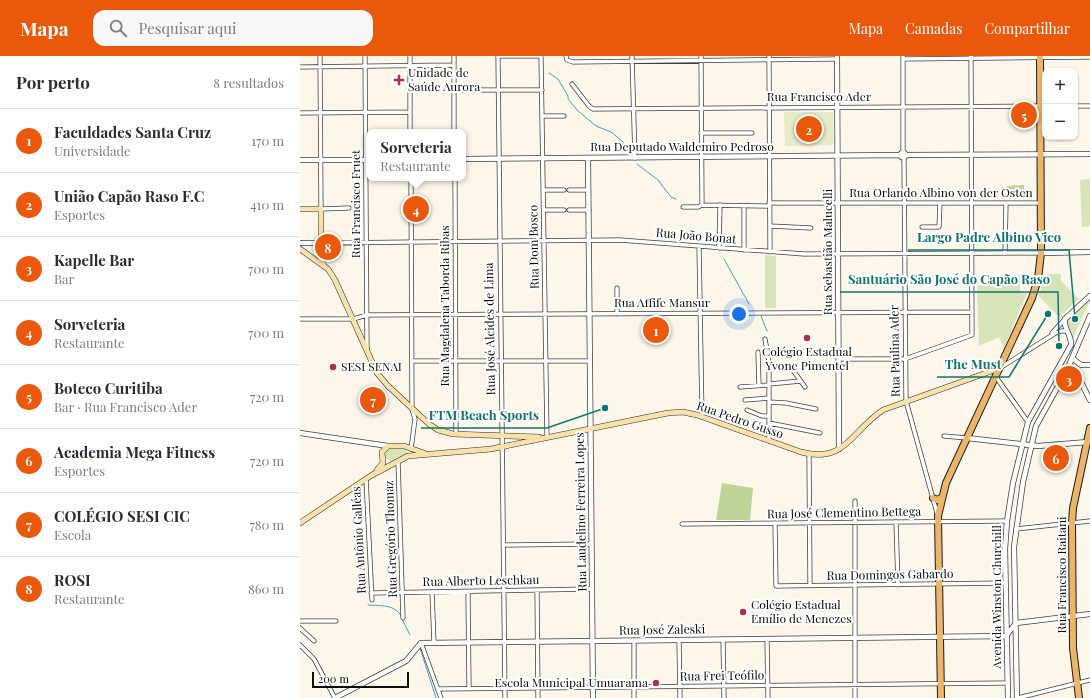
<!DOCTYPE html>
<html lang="pt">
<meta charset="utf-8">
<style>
:root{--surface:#fff;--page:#f7f7f7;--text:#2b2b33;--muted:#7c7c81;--line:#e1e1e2;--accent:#ea580c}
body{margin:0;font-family:"Playfair Display",serif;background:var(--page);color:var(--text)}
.controls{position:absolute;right:12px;top:12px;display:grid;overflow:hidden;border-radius:8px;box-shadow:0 1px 3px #0004}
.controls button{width:36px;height:36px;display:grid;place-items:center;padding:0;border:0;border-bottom:1px solid var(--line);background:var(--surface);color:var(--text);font:20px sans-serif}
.scale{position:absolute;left:12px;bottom:10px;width:97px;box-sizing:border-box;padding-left:4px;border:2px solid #0b0b0b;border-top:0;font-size:11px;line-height:14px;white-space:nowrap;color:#0b0b0b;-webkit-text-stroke:3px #fff;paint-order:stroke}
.you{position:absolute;left:439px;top:258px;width:14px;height:14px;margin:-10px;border:3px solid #fff;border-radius:50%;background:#1a73e8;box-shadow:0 0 0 6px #1a73e833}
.badge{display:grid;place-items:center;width:26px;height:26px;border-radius:50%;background:var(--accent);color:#fff;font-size:13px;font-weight:700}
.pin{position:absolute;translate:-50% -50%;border:2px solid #fff;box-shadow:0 1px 4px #0006}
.popup{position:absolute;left:66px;top:73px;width:100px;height:52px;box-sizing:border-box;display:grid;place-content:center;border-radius:8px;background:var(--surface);filter:drop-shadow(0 1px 3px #0005);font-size:13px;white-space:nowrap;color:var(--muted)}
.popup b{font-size:15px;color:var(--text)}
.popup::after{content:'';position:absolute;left:50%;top:100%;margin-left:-8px;border:8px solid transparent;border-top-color:var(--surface)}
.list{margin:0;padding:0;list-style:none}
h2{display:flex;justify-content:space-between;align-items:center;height:52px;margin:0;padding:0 16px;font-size:17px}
h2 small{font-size:13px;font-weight:400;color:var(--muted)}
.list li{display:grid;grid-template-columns:26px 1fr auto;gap:12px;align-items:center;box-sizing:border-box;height:64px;padding:0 16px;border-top:1px solid var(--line)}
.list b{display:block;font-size:15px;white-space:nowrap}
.list p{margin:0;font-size:13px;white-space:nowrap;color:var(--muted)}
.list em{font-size:13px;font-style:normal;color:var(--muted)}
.icon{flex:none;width:22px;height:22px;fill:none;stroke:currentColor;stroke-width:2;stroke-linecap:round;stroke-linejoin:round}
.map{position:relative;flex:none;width:790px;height:642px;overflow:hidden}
header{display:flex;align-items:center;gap:24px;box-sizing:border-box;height:56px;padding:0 20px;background:var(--accent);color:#fff}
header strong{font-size:19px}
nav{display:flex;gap:22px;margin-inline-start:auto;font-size:14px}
.search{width:280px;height:36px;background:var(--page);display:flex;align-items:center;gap:10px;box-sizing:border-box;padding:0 14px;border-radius:12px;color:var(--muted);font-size:15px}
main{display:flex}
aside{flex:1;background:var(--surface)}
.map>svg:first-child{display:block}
.green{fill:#d7e4b7}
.forest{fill:#bed498}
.pitch{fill:#e6ecc8}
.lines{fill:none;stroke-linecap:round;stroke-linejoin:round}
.stream{stroke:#40a6c1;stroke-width:1}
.minor-casing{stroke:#3e3e3e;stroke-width:5}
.tertiary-casing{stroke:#3e3e3e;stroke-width:6}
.secondary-casing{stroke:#2d2d2d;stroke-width:6}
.primary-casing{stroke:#1c1c1c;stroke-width:8}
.minor{stroke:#fff;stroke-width:3.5}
.tertiary{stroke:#fff;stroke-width:4.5}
.secondary{stroke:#f8e1aa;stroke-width:5}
.primary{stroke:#edb56a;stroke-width:6}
.poi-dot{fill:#ae2f4d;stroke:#fff;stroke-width:1.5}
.labels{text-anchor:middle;stroke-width:4;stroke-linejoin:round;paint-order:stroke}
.poi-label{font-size:12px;fill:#0b0b0b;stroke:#fff;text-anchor:start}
.street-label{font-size:12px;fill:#0b0b0b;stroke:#fff}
.leader{fill:none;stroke:#0f766e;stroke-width:1.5}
.callout-dot{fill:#0f766e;stroke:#fff;stroke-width:1.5}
.callout-label{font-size:13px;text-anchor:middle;font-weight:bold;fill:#0f766e;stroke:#fff;stroke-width:4;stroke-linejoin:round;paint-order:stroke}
</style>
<header>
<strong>Mapa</strong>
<div class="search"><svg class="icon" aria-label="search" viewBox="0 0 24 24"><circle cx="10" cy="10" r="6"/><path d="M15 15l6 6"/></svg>Pesquisar aqui</div>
<nav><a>Mapa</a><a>Camadas</a><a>Compartilhar</a></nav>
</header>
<main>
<aside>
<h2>Por perto<small>8 resultados</small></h2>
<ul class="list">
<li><span class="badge">1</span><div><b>Faculdades Santa Cruz</b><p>Universidade</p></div><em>170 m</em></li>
<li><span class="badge">2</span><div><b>União Capão Raso F.C</b><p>Esportes</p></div><em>410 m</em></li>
<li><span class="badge">3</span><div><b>Kapelle Bar</b><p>Bar</p></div><em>700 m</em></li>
<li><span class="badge">4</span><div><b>Sorveteria</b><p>Restaurante</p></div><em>700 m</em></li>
<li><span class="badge">5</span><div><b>Boteco Curitiba</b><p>Bar · Rua Francisco Ader</p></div><em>720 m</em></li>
<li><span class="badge">6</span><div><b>Academia Mega Fitness</b><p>Esportes</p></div><em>720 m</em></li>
<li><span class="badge">7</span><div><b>COLÉGIO SESI CIC</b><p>Escola</p></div><em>780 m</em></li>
<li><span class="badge">8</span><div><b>ROSI</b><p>Restaurante</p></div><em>860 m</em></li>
</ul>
</aside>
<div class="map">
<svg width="790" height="642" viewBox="0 0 790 642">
<rect width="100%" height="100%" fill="#fdf6ea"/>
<!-- green -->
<path class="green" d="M790,123v47l-8,1 -2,-47z
M465,199l11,1v52h-11z
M720,218v20l7,-1 -23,55 -5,-11 -20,9 -2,-60z
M748,218h13v7l18,18 -20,18 -21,-22z
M790,244v1l-17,37 -6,-12v-6z
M88,393h18l2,4 -17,9 -6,-5v-5z"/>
<!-- forest -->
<path class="forest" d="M724,129v13l-16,1 -1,-13z
M422,427l31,5 -3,32h-34z"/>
<!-- pitch -->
<path class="pitch" d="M484,56h49v33l-48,1z"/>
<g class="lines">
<!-- stream -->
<path class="stream" d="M249,17l9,6 10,17v3l9,11 19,16 15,6 11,9 9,11
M337,108l21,16 13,17 5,2
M424,203l25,45
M461,260l6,15
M68,549c12,1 27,-1 33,11
M102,563l8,16
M120,592l16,50"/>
<defs>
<path id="minor" d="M20,0l1,153 28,-1
M65,0l2,293
M110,0v76
M154,0v76
M198,0l7,642
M198,0h43l6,381
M266,0l1,4 6,2 264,-3
M332,0l3,102
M401,0l1,149
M469,0l1,196
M603,0v97
M603,3l187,-2
M0,11l154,-2
M272,28l17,22 4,3 452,-3
M154,34h88
M775,50h15
M0,57l110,-1
M242,60h22
M401,77h51
M604,102l2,243 31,112
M111,122l1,231 3,10 -4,30
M155,122l1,256
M243,134h21
M269,134h19
M469,147h271
M383,151h15l4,-2 68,1
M244,154h20
M269,154h20
M470,170l41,2
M622,171h17l1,-24
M21,187l299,-3 184,14 237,-1
M399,190l3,171
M419,192l1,-43
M444,194v-44
M705,197l1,-50
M317,232v26
M0,263h53l14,-4 605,-3
M752,277l13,-14
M465,283l4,23v79
M458,296l1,34
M539,303h66l67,-24 -1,-279
M112,305h177
M490,310l15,21
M700,312l54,-34 7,-3h5
M696,321l32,45
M469,328l32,-3
M440,331l29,-2
M445,344l24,-2
M469,346l17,1 30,6
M447,354l15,6h7
M469,367l51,10
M644,380l23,2
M509,398l1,132
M98,405l5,157
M66,423l6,121
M555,445v197
M596,466l2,63
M475,467l1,63 229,-3
M382,468l325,-3
M716,473l74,-8
M203,489l88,-1
M237,534l1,108
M132,536l2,51
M168,536l1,96
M71,537l221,-4
M0,565h36
M0,572l14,13
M423,583l1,59
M467,583l1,59
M334,584v58
M379,584l1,58
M121,587l20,55
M0,589l14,14 21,39
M137,633l570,-6
M718,642l72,-18"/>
<path id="tertiary" d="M537,0l2,393
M600.5 99a2.5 2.5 0 1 1 5 0a2.5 2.5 0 1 1-5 0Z
M606,99l184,-1
M288,102l5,540
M163,103l438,-4
M0,104h69
M0,187h21
M741,197l49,-1
M772,302l9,7h9
M775,314l15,30
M0,377l88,13
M667,382l71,8 50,-4
M716,567l74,-9
M706,580l10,-13
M35,642l71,-37 15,-18 585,-7
M708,642l-3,-149 2,-28 6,-38 15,-61 43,-77c1,-10 -8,-16 -6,-26l25,-23
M717,642l-3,-151 9,-65 13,-56 31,-56 23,-54"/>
<path id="secondary" d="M0,153h21v48l3,9
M0,193l28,20 7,11 42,93 11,13 41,38 9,6 15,4 86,3
M77,414l6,-7 -1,-11 6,-6h16l20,7
M0,467l72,-48 36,-19 83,-7 177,-36 15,-1 14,3 104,37c45,12 50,-21 82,-42l117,-42"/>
<path id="primary" d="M633,442l4,2 4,-2
M641,642l-3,-182 8,-33 86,-185 6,-19 3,-26 -1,-197
M779,642l-6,-50 -1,-125 1,-15 17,-80"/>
</defs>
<!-- minor casing -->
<use href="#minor" class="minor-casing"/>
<!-- tertiary casing -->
<use href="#tertiary" class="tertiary-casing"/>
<!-- secondary casing -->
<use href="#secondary" class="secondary-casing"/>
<!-- primary casing -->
<use href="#primary" class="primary-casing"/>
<!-- minor -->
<use href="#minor" class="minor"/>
<!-- tertiary -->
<use href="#tertiary" class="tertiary"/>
<!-- secondary -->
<use href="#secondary" class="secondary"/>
<!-- primary -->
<use href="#primary" class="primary"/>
</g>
<!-- markers -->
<g class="poi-dot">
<path d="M97 18h4v4h4v4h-4v4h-4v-4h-4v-4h4z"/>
<circle cx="507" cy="282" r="4"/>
<circle cx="33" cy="311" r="4"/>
<circle cx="443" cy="556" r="4"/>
<circle cx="356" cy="627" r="4"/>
</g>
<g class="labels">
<!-- poi labels -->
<g class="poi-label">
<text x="108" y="21">Unidade de<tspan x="108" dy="14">Saúde Aurora</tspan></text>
<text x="507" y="300" text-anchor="middle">Colégio Estadual<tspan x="507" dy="14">Yvone Pimentel</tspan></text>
<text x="41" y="315">SESI SENAI</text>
<text x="451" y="553">Colégio Estadual<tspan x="451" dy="14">Emílio de Menezes</tspan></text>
<text x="348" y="631" text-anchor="end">Escola Municipal Umuarama</text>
</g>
<!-- street labels -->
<g class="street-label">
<text x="519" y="45">Rua Francisco Ader</text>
<text x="382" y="95">Rua Deputado Waldemiro Pedroso</text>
<text x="641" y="141">Rua Orlando Albino von der Osten</text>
<text transform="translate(56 148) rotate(-90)" y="4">Rua Francisco Fruet</text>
<text transform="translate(396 180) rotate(5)" y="4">Rua João Bonat</text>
<text transform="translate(234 191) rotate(-91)" y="4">Rua Dom Bosco</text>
<text transform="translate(528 196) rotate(-90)" y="4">Rua Sebastião Malucelli</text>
<text x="362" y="251">Rua Affife Mansur</text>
<text transform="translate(145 250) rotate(-90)" y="4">Rua Magdalena Taborda Ribas</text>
<text transform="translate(190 273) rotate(-91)" y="4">Rua José Alcides de Lima</text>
<text transform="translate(595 295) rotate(-91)" y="4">Rua Paulina Ader</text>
<text transform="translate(440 364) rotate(19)" y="4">Rua Pedro Gusso</text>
<text transform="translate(281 456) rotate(-91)" y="4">Rua Laudelino Ferreira Lopes</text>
<text transform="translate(544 457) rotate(-1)" y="4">Rua José Clementino Bettega</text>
<text transform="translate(91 483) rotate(-92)" y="4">Rua Gregório Thomaz</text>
<text transform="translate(59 484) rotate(-93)" y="4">Rua Antônio Galléas</text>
<text transform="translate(590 519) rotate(-1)" y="4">Rua Domingos Gabardo</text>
<text transform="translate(762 519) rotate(-90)" y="4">Rua Francisco Raitani</text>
<text transform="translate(181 525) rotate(-1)" y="4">Rua Alberto Leschkau</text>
<text transform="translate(697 541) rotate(-90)" y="4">Avenida Winston Churchill</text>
<text transform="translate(362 574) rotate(-1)" y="4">Rua José Zaleski</text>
<text transform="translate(422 620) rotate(-1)" y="4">Rua Frei Teófilo</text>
</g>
</g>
<!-- callouts -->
<path class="leader" d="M775 263L769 194H608M759 290L758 236H540M748 258L709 321H637M305 352L247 372H121"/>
<g class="callout-dot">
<circle cx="775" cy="263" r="4"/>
<circle cx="759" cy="290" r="4"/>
<circle cx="748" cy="258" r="4"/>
<circle cx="305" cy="352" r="4"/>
</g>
<g class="callout-label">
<text x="689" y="186">Largo Padre Albino Vico</text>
<text x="649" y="228">Santuário São José do Capão Raso</text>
<text x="673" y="313">The Must</text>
<text x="184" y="364">FTM Beach Sports</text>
</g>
</svg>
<div class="controls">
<button>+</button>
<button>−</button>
</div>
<div class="scale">200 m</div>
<div class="you"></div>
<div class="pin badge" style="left:356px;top:274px">1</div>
<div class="pin badge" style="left:509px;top:73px">2</div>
<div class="pin badge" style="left:769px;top:323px">3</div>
<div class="pin badge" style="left:116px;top:153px">4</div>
<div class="popup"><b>Sorveteria</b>Restaurante</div>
<div class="pin badge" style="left:724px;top:59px">5</div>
<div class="pin badge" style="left:756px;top:402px">6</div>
<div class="pin badge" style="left:73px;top:344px">7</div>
<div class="pin badge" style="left:28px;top:191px">8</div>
</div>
</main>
